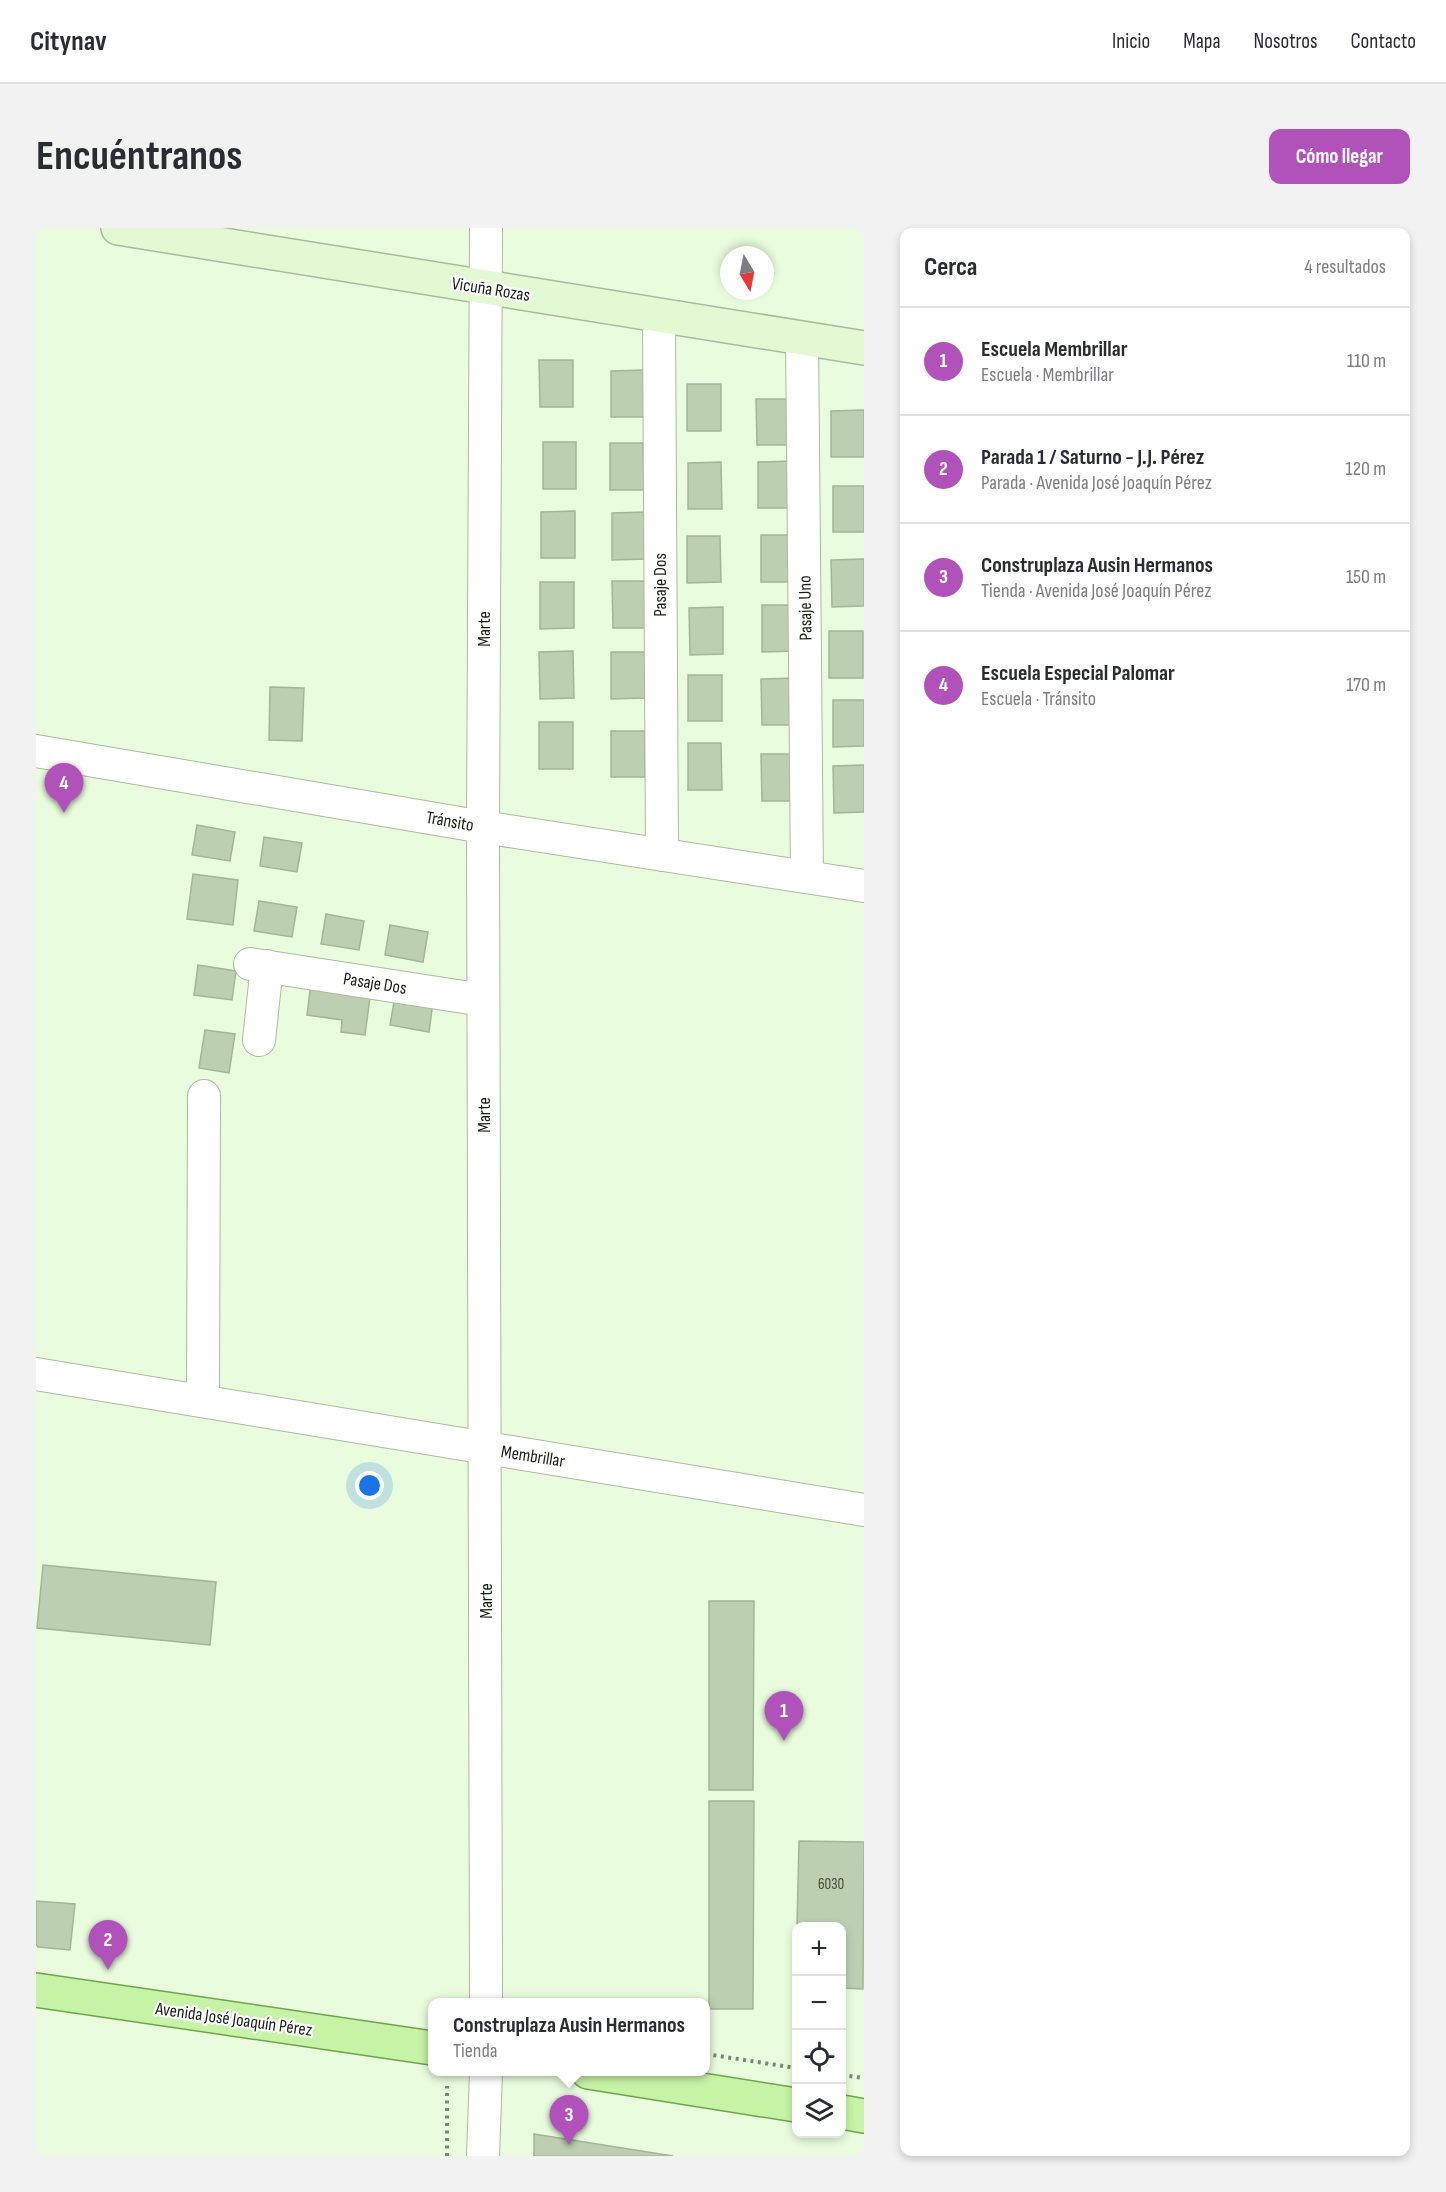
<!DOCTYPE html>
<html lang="es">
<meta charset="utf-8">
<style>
:root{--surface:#fff;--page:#f2f2f3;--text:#2b2b33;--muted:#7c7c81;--line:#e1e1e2;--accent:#b152bb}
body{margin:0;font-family:"Sofia Sans Condensed",sans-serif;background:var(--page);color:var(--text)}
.controls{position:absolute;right:18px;bottom:18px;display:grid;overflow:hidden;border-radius:12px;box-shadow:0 3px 9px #0003}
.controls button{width:54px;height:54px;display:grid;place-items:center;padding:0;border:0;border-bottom:2px solid var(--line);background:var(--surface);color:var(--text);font:30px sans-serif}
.compass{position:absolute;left:684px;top:18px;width:54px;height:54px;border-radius:50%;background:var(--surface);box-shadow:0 3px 9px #0003;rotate:170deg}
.you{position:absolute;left:334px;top:1258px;width:21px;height:21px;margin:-15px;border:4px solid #fff;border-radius:50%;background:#1a73e8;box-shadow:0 0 0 9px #1a73e833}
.badge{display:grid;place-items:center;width:39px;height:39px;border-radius:50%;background:var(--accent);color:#fff;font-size:20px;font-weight:700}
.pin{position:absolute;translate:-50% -50px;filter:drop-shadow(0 2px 3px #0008)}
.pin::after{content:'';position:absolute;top:32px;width:21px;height:18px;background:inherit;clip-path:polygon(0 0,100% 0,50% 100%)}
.popup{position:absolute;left:392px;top:1770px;width:282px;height:78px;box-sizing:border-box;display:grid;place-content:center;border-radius:12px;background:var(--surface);filter:drop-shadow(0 2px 4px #0005);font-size:20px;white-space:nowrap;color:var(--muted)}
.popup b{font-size:22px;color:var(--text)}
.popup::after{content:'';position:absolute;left:50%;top:100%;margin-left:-12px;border:12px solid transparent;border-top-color:var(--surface)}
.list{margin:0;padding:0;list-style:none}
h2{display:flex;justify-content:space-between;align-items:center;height:78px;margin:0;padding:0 24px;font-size:26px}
h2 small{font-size:20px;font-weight:400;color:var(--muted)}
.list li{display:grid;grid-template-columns:39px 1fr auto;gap:18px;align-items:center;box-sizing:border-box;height:108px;padding:0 24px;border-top:2px solid var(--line)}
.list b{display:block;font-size:22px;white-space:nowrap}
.list p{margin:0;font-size:20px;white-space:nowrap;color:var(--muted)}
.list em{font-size:20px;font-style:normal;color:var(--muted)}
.icon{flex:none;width:33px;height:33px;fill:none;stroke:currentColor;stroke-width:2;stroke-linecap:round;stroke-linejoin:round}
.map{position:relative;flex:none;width:828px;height:1928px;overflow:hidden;border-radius:12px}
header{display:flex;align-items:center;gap:36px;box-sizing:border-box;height:84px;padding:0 30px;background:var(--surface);border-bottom:2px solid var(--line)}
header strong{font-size:28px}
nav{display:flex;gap:33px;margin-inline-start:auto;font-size:21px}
.intro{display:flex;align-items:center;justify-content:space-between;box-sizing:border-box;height:144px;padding:0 36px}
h1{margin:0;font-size:42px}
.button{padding:15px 27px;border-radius:12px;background:var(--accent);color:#fff;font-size:21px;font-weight:700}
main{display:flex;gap:36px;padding:0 36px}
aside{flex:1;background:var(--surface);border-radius:12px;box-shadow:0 3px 9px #0003}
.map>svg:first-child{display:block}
.building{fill:#bccfb1;stroke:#a3b598;stroke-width:1.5}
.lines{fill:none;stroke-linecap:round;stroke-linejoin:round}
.street-casing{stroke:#a9bb9e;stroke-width:34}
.secondary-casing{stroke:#a9bb9e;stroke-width:36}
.primary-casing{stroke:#71a34c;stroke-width:36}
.path{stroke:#7b8874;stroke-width:4;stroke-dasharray:3 4.5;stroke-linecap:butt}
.street{stroke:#fff;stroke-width:32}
.secondary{stroke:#e3f9d3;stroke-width:33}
.primary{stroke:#c7f3a6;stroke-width:33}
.labels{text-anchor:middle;stroke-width:4.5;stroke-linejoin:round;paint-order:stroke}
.number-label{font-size:15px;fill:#404a3a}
.street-label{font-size:18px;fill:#171e13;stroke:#fff}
</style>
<header>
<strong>Citynav</strong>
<nav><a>Inicio</a><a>Mapa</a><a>Nosotros</a><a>Contacto</a></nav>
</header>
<div class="intro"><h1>Encuéntranos</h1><a class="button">Cómo llegar</a></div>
<main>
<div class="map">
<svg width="828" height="1928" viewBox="0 0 828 1928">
<rect width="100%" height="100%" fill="#e9fdde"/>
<!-- building -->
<path class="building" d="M503,132h34v47h-33z
M608,142l1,47h-34v-46z
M651,156h34v47h-34z
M720,171h34v46h-33z
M828,182v47h-33v-46z
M507,214h33v47h-33z
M574,215h33l1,47h-34z
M756,233v47h-34v-46z
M685,234l1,47h-34v-46z
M797,258h31v46h-31z
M539,283v47h-34v-46z
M610,284v47l-34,1v-47z
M725,307h34v47h-34z
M651,308h33l1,46 -34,1z
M828,331v47l-32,1 -1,-47z
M576,353h34l1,47h-34z
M504,354h34v46l-34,1z
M726,377h34v46l-34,1z
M687,379v47l-33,1 -1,-47z
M793,403h34v47h-34z
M537,423l1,47 -34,1 -1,-47z
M575,424h34v46l-34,1z
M652,447h34v46h-34z
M759,450v47h-33l-1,-46z
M234,459l34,1 -2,53 -33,-1z
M797,472h31v46l-31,1z
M503,494h34v47h-34z
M575,503h34v46h-34z
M652,515h33l1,47h-34z
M725,526h34v47h-33z
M828,537v47l-30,1 -1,-47z
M161,597l38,7 -5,29 -38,-6z
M228,609l38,6 -5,29 -37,-6z
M157,646l45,6 -5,45 -46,-6z
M223,673l38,6 -5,30 -38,-6z
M290,686l38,7 -5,29 -38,-6z
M354,697l38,7 -5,30 -38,-7z
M162,737l38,6 -4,29 -38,-5z
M275,754l60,8 -6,45 -24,-3 1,-12 -35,-5z
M359,768l38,6 -4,30 -39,-7z
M169,802l30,4 -6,39 -30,-5z
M7,1337l173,17 -6,63 -173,-17z
M673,1373h45l-1,189h-44z
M673,1573h45l-1,208h-44z
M763,1613l65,1 -1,147 -21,-1v-62h-45z
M0,1673l39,3 -5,46 -32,-3 -2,-3z
M498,1906l139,22h-139z"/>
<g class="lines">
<defs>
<path id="street" d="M450,0l-3,599 3,1175
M623,88l3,539
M766,110l5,539
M0,523l447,76 381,59
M214,736l233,36
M223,812l8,-74
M0,1146l828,136
M167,1173l1,-305
M447,1928l3,-84"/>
<path id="secondary" d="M82,0l746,120"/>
<path id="primary" d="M0,1762l396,58
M552,1844l208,33
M806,1884l22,4"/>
</defs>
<!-- street casing -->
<use href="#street" class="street-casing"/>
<!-- secondary casing -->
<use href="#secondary" class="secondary-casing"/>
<!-- primary casing -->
<use href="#primary" class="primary-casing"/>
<!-- path -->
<path class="path" d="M670,1826l90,14
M806,1847l22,3
M411,1928v-70"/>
<!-- street -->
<use href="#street" class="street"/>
<!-- secondary -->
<use href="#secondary" class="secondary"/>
<!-- primary -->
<use href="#primary" class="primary"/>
</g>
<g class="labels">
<!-- number labels -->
<g class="number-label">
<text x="795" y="1661">6030</text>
</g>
<!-- street labels -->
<g class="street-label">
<text transform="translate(455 61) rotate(9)" y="6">Vicuña Rozas</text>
<text transform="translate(624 357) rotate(-90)" y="6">Pasaje Dos</text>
<text transform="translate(769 380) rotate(-91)" y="6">Pasaje Uno</text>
<text transform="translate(448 401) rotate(-90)" y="6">Marte</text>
<text transform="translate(414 593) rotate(10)" y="6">Tránsito</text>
<text transform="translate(339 755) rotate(9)" y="6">Pasaje Dos</text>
<text transform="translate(448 887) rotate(-90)" y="6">Marte</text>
<text transform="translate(497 1228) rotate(9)" y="6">Membrillar</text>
<text transform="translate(450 1373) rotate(-90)" y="6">Marte</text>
<text transform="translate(198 1791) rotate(8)" y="6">Avenida José Joaquín Pérez</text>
</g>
</g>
</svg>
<div class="controls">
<button>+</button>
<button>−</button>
<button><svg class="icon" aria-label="locate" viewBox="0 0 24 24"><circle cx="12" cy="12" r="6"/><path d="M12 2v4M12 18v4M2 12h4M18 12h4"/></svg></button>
<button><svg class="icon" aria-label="layers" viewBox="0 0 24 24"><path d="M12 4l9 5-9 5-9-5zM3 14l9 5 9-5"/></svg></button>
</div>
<svg class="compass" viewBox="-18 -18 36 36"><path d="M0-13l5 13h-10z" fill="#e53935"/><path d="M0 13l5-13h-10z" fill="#7c7c81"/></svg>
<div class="you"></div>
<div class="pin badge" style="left:748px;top:1513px">1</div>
<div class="pin badge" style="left:72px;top:1742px">2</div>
<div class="pin badge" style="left:533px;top:1917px">3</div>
<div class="popup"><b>Construplaza Ausin Hermanos</b>Tienda</div>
<div class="pin badge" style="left:28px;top:585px">4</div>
</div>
<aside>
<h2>Cerca<small>4 resultados</small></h2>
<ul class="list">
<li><span class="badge">1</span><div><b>Escuela Membrillar</b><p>Escuela · Membrillar</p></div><em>110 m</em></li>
<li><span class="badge">2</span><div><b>Parada 1 / Saturno - J.J. Pérez</b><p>Parada · Avenida José Joaquín Pérez</p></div><em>120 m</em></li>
<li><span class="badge">3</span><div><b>Construplaza Ausin Hermanos</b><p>Tienda · Avenida José Joaquín Pérez</p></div><em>150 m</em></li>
<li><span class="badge">4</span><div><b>Escuela Especial Palomar</b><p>Escuela · Tránsito</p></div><em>170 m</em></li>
</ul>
</aside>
</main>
